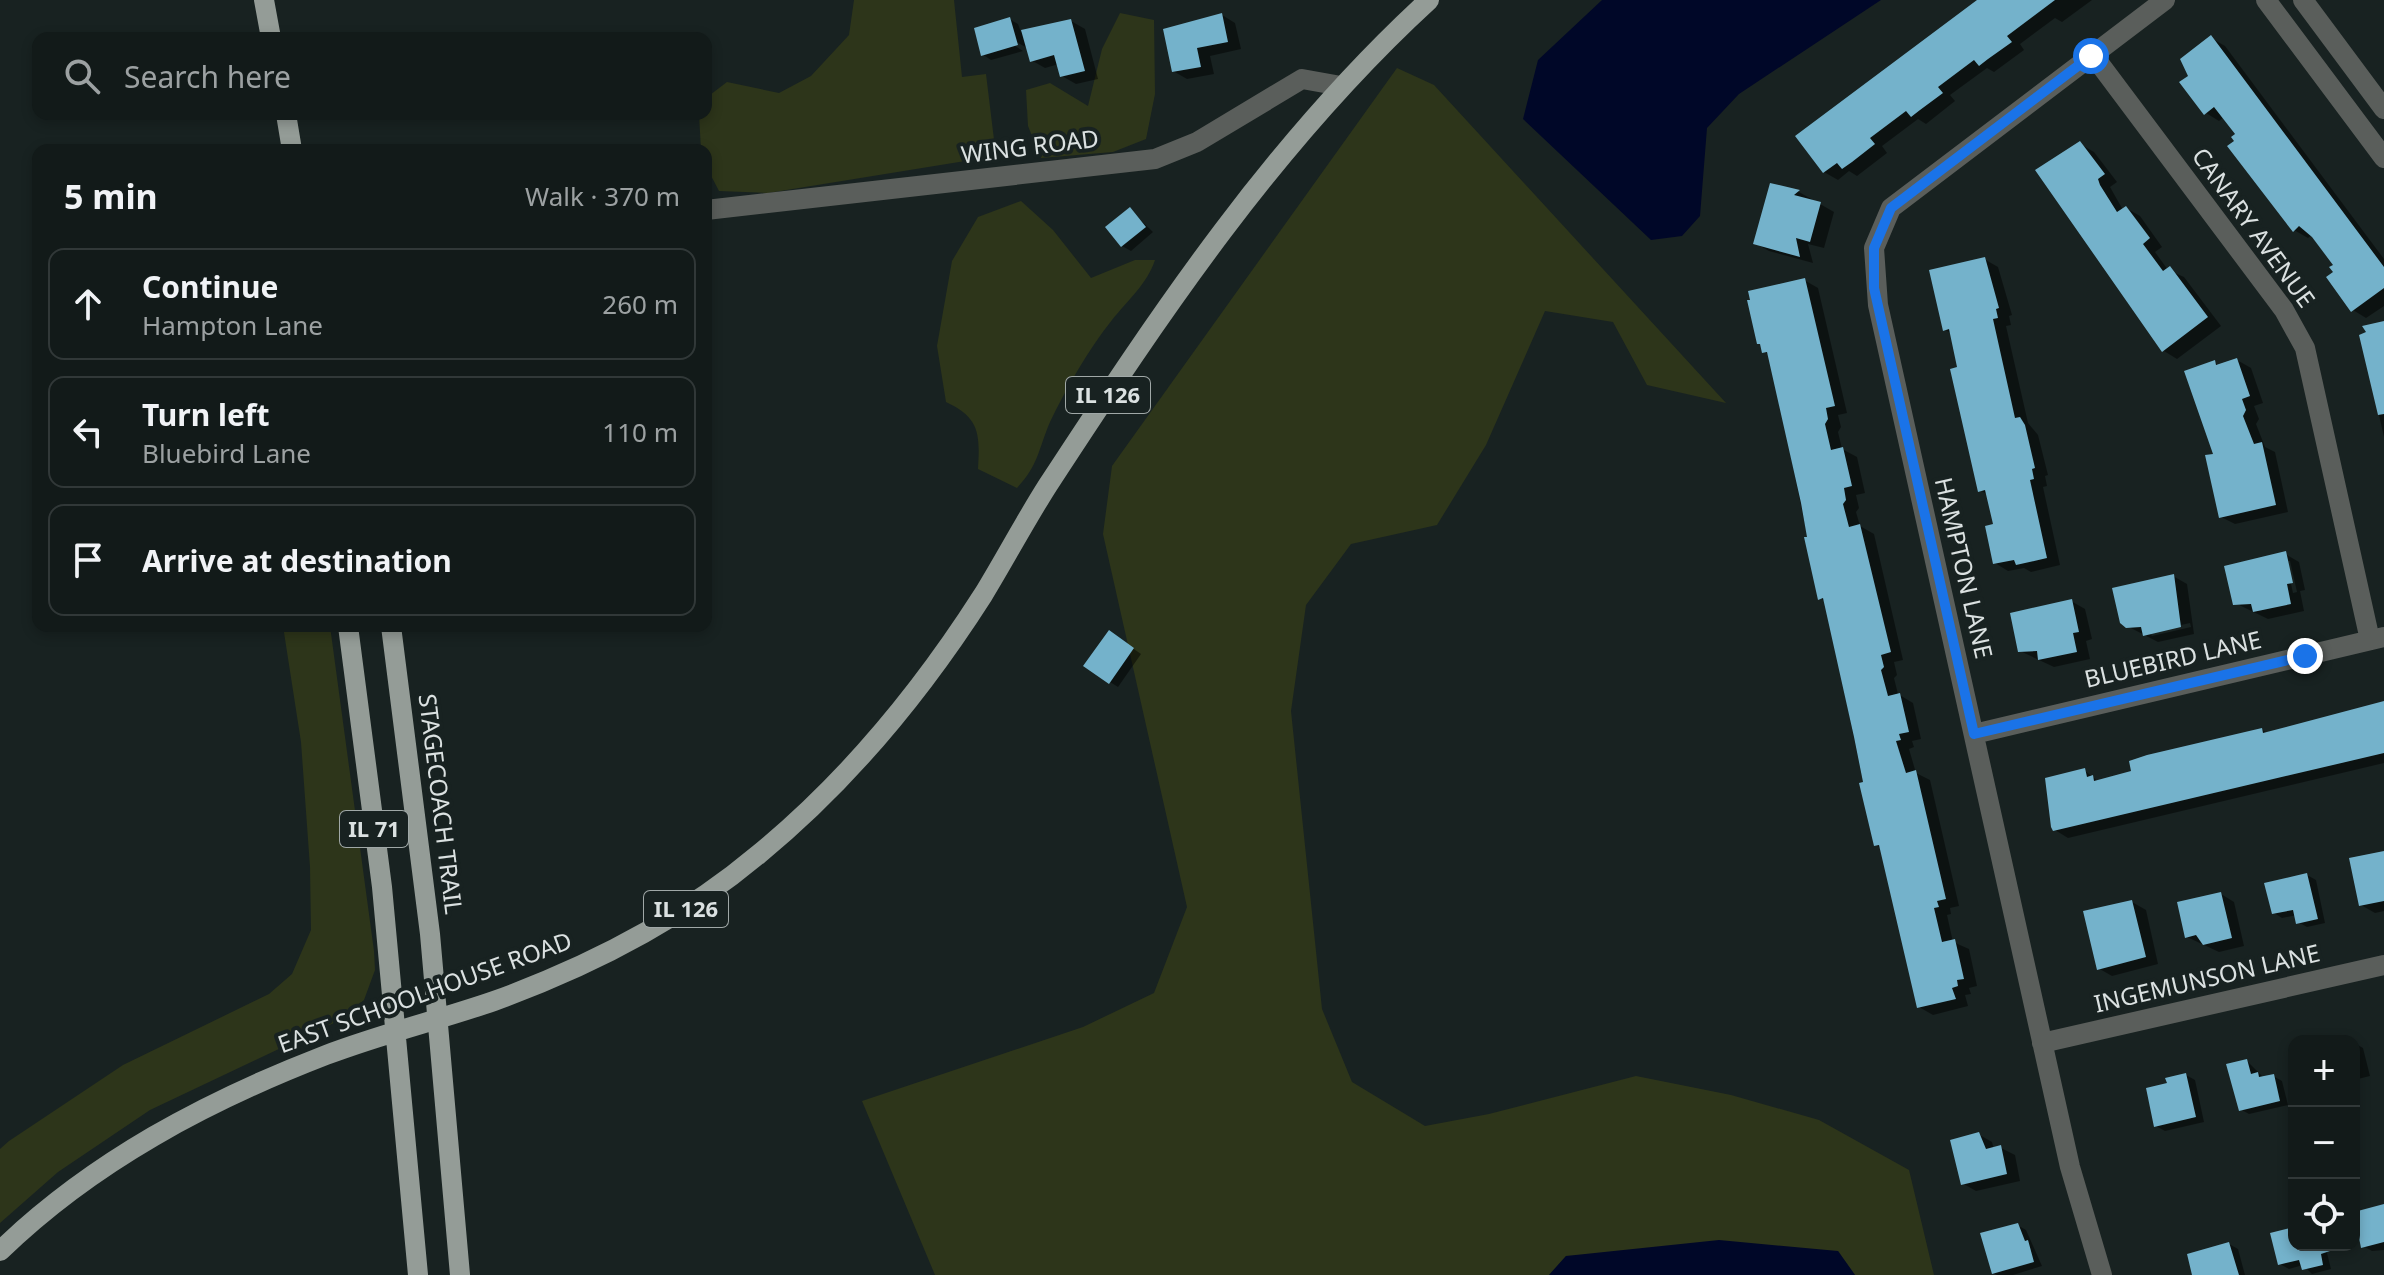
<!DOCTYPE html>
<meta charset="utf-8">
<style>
:root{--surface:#121a19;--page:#1f2726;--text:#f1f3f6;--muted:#9ca1a2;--line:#313838}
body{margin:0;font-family:"Noto Sans",sans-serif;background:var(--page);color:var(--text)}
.controls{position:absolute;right:24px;bottom:24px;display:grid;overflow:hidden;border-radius:16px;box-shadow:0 4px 12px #0003}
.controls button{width:72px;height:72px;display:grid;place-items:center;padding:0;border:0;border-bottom:2px solid var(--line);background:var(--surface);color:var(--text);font:40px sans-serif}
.stop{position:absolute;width:24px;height:24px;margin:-18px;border:6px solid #1a73e8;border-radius:50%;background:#fff}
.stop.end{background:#1a73e8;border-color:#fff;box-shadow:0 2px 8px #0008}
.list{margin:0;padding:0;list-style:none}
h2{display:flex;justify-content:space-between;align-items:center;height:104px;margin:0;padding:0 32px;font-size:34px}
h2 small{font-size:26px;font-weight:400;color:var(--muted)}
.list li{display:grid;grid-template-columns:52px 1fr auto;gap:24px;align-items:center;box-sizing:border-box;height:112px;margin:0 16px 16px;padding:0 16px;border:2px solid var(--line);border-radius:16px}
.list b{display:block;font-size:30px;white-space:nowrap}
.list p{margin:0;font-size:26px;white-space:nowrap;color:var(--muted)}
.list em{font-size:26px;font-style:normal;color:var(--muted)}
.icon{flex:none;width:44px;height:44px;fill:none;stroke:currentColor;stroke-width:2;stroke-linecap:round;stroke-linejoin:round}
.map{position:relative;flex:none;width:2384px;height:1275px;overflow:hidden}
.search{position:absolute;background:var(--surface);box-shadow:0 4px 12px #0003;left:32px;top:32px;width:680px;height:88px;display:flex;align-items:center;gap:20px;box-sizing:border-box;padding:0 28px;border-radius:16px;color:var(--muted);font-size:30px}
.panel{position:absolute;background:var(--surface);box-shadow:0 4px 12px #0003;left:32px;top:144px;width:680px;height:488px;border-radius:16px}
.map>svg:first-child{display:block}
.green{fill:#2d351a}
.water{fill:#000728}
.shadow{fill:#0007;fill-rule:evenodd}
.building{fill:#74b2cb}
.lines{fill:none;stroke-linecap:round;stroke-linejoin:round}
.minor{stroke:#5a5e5b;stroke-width:20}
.major{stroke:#949c97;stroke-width:20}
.route{stroke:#1a73e8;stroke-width:10}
.labels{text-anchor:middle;stroke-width:8;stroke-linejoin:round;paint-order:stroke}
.shield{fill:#182221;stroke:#a0a8a7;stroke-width:2}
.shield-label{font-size:22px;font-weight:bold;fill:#dbe1e1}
.street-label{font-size:24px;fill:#dbe1e1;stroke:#182221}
</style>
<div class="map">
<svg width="2384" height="1275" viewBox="0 0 2384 1275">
<rect width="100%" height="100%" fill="#182221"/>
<!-- green -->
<path class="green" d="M854,0h100l8,77 24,-3 10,82 -228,37 -49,-2 -13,-25v-16h-5l-2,-36h7v-16l21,-16 52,11 32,-17 38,-41z
M1120,13l34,7 1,74 -9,45 -33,13 -72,6 -13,-32 -2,-36 24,-7 38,23 14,-57z
M1397,68l37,17 292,318 -79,-18 -34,-63 -68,-11 -59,134 -49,80 -86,19 -45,61 -15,106 31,298 30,73 73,44 64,-12 147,-38 95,19 88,25 90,50 25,105h-79l-17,-24 -272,5 -17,19h-614l-73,-174 221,-74 71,-34 33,-86 -84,-373 9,-68z
M1021,201l32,29 38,48 44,-18h20c-8,24 -27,40 -43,60 -24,30 -45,67 -62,102 -12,28 -11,42 -33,66l-39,-19c2,-35 2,-51 -32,-67l-9,-56 15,-85 26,-44z
M283,626h47l44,325 1,19 -11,30 -24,20 -190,90 -92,62 -58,51v-74l9,-8 114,-76 146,-71 23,-20 19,-44 -1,-63 -9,-125z"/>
<!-- water -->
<path class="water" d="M1602,0h279l-142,94 -32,34 -7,88 -18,20 -31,4 -128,-121 15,-59z
M1719,1240l119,11 17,24h-306l17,-19z"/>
<!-- shadow -->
<path class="shadow" d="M1982,0h110l-30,22 -7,-4 -35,26 4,6 -30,22 -7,-4 -37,27 5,6 -29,23 -8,-5 -36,27 5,7 -30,23 -8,-5 -11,9 -14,-8z
M1222,15l13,8 6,26 -31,7 4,18 -27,5 -14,-8z
M1009,19l9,5 3,8 50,-11 14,8 13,50 -22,5 -14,-8 -3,-12 -14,4 -14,-8 -2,-11 -18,-10 -2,3 14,9 -32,9 -9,-6z
M2211,38l14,8 159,213v47l-18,12 -13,-8 -17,-45 -23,-31 -5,4 -14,-8 -70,-113 -5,4 -13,-8 -16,-37z
M2080,144l14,8 23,30 -7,5 13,23 3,-2 14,8 22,31 -7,5 13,18 16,7 37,49 -44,33 -13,-8 -37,-49 2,-2z
M1771,185l28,7 35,20 -10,36 -16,-4 5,19 -44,-12 -14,-8z
M1130,210l23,22 -22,19 -9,-5z
M1984,259l14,8 14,48 -3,1 2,9 -5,1 22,97 10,12 10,40 -3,1 2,10 -4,1 17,78 -29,7 -7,-4 -16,3 -13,-8v-38l-7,-30 -8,-5 -28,-156 -8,-5z
M1804,280l14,8 29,125 -9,2 3,12 -3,5 4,17 15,8 8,36 -9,2 3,13 -3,4 4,14 14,8 29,126 -9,2 3,13 -3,3 4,16 15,9 8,36 -9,2 2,6 -5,2 7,24 14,7 29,126 -9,2 1,6 -4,1 6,27 16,7 8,37 -8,2 2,6 -6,1 3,11 -35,9 -14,-8 -37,-158 -6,-4 -50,-243 -6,-4 -50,-243 -6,-3z
M2384,323v114l-23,-101z
M2237,360l14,8 12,35 -9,3 5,13 -3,5 9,23 10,5 13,60 -53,12 -14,-7 -6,-62v-92l5,3z
M2285,554l14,8 6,28 -5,1 4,20 -36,8 -33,-16zM2286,561h4l7,31 -4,1z
M2173,576l14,8 7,50 -36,8 -31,-16zM2190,623l1,4 -39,9 -3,-4z
M2071,601l14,8 7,30 -6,2 4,18 -36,8 -34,-16z
M1118,638l23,16 -23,33 -8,-5z
M2384,703v60l-316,75 -13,-8 29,-60 15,12 163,-52 6,3z
M2384,853v58l-9,2 -14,-8z
M2307,875l9,5 9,43 -18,4 -9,-5 -1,-7 -15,3 -8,-5z
M2221,894l13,8 10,44 -25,6 -32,-15z
M2132,902l14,8 12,54 -46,12 -14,-8z
M2354,1043l9,5 7,28 -16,4z
M2247,1061l17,17 9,-2 9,5 6,24 -39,9 -9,-5z
M2186,1075l9,5 9,42 -39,9 -9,-5 13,-41z
M1978,1134l14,8 2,8 7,-2 14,7 5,26 -44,10 -14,-8z
M2384,1206v44l-12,1 -9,-5z
M2017,1225l9,5 16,36 -29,9h-16l-4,-2z
M2294,1229v16h31l6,24 -19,5 -9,-9 -14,4 -9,-5z
M2229,1244l9,5 7,26h-50z"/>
<!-- building -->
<path class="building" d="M1977,0h78l-48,36 5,6 -24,17 -9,7 -5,-6 -36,27 5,6 -23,17 -9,7 -5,-6 -36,27 5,6 -23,18 -10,7 -5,-6 -14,10 -28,-37z
M1222,13l6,29 -31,6 4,19 -29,5 -9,-43z
M1010,17l8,28 -37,11 -7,-28z
M1071,19l14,52 -25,6 -6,-22 -24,7 -9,-32z
M2211,35l173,232v21l-33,24 -25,-35 7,-5 -4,-5 4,-2 -21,-28 -13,-11 -6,6 -66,-86 7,-5 -3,-4 4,-3 -21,-27 -10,8 -25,-33 9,-6 -8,-17z
M2080,141l25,33 -7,5 2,6 17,27 9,-6 24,32 -7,6 20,27 7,-5 38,51 -46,35 -127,-182z
M1770,183l30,7 -6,5 27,7 -11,40 -14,-4 4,19 -47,-13z
M1130,207l16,20 -25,20 -16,-20z
M1985,257l14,51 -3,1 2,9 -5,1 22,99 5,-1 5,8 10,43 -3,1 2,10 -4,1 17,78 -31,7 -2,-5 -21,4 -8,-38 8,-2 -8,-34 -7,2 -28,-123 7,-2 -8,-38 -6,2 -14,-61z
M1805,278l30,128 -9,2 2,11 -3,5 6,26 12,-3 9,39 -8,2 2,12 -3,4 6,23 11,-3 31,128 -10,3 3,12 -3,3 7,26 12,-3 9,39 -10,2 2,6 -5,1 10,32 10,-3 30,129 -9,2 2,6 -5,1 8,34 13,-3 9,40 -7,1 1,6 -6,2 4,11 -39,9 -38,-163 -5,1 -15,-63 4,-1 -9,-45 -31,-139 -5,2 -14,-63h3l-6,-34 -34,-151 -5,1 -2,-9h-3l-10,-44h3l-2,-9z
M2384,321v93l-6,1 -19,-80 7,-3 -4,-6z
M2237,358l13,38 -8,3 4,11 -3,6 11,28 8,-2 14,63 -57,13 -14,-63 8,-1 -29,-83 31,-11 1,5z
M2286,551l7,32 -6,1 4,20 -38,8 -2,-8 -18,1 -9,-39z
M2174,574l7,53 -38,9 -2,-9 -15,1 -6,-5 -8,-35z
M2072,599l7,33 -6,1 4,19 -39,8 -1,-9 -19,1 -8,-39z
M1109,630l25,18 -25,36 -26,-18z
M2384,701v52l-331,78 -2,-4 -6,-49 40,-10 2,9 6,-2 1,6 37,-10 -2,-10 18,-6 115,-27 1,5z
M2384,851v50l-25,5 -10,-48z
M2307,873l11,46 -22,5 -3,-14 -21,4 -8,-31z
M2221,892l11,46 -29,7 -7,-10 -11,3 -8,-36z
M2132,900l14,57 -49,13 -14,-59z
M2247,1059l4,15 7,-2 1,5 15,-3 6,27 -41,10 -13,-47z
M2186,1073l10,44 -42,10 -8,-39 21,-5 -2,-5z
M1979,1132l7,17 15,-4 6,29 -46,11 -11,-45z
M2384,1204v38l-23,6 -7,-36z
M2018,1223l7,18 3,-1 6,22 -42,12 -12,-41z
M2294,1227v18h39v5l-12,4 2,11 -21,5 -3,-10 -21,5 -8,-32z
M2229,1242l10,33h-47l-5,-21z"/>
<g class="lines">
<!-- minor -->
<path class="minor" d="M2266,0l118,158
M2303,0l81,109
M2093,55l191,255 21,38 65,292
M706,210l449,-51 42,-17 105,-63 39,7
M1974,734l410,-97
M2042,1043l342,-78
M2102,1275l-32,-108 -192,-862 -4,-57 17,-40 274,-208"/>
<!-- major -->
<path class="major" d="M264,0l7,38
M286,114l6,36
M348,626l34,261 36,388
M391,626l39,308 30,341
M0,1251c93,-90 207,-150 326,-196 55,-21 113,-35 168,-54 94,-34 189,-83 265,-147 90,-74 162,-162 224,-259 22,-36 42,-74 65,-110 113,-173 227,-344 381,-485"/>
</g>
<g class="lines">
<!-- route -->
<path class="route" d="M2091,56l-200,152 -17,40v40l100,446 331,-78"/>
</g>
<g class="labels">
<!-- shield labels -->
<g class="shield">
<rect x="1066" y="377" width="84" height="36" rx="6"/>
<rect x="340" y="811" width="68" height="36" rx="6"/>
<rect x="644" y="891" width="84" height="36" rx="6"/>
</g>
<g class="shield-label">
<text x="1108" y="403">IL 126</text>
<text x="374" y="837">IL 71</text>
<text x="686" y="917">IL 126</text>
</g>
<!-- street labels -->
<g class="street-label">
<text transform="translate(1030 147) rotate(-7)" y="8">WING ROAD</text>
<text transform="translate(2253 228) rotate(54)" y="8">CANARY AVENUE</text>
<text transform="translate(1963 568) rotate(77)" y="8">HAMPTON LANE</text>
<text transform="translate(2173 660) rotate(-13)" y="8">BLUEBIRD LANE</text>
<text transform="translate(440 804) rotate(83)" y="8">STAGECOACH TRAIL</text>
<text transform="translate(2207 979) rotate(-13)" y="8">INGEMUNSON LANE</text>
<text transform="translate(425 993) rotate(-20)" y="8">EAST SCHOOLHOUSE ROAD</text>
</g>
</g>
</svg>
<div class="controls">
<button>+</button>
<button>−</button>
<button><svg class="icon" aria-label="locate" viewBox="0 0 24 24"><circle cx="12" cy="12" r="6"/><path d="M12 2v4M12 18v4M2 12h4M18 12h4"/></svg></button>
</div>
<div class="stop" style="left:2091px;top:56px"></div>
<div class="stop end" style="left:2305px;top:656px"></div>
<div class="search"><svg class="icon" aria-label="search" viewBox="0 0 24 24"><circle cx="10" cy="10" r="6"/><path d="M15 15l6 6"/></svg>Search here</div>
<section class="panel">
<h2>5 min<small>Walk · 370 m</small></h2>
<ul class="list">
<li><svg class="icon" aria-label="ahead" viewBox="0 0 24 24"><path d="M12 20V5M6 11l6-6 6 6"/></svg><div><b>Continue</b><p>Hampton Lane</p></div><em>260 m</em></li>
<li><svg class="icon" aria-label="left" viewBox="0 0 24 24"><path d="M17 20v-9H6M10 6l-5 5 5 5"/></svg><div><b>Turn left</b><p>Bluebird Lane</p></div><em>110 m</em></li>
<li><svg class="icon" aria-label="arrive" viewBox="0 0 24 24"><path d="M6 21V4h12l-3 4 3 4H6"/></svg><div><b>Arrive at destination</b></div></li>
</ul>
</section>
</div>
